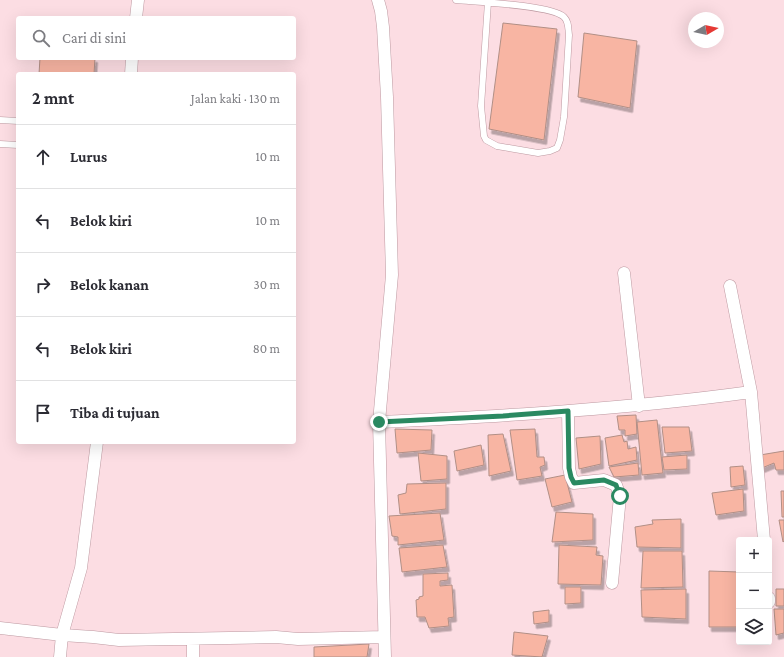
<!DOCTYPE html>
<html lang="id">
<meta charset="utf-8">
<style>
:root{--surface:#fff;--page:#f7f7f7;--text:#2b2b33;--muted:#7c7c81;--line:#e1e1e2}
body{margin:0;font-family:"Crimson Pro",serif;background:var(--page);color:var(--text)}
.controls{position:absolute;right:12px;bottom:12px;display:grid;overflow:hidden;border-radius:4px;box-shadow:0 4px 16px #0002}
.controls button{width:36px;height:36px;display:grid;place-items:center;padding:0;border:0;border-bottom:1px solid var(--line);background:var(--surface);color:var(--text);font:20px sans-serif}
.compass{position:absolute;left:688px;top:12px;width:36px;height:36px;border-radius:50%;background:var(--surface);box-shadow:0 4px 16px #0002;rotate:81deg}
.stop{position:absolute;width:12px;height:12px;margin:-9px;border:3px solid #2a8961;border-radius:50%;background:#fff}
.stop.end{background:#2a8961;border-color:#fff;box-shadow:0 1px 4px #0008}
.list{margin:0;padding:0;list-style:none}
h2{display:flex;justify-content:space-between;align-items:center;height:52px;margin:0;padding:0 16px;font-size:17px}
h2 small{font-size:13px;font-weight:400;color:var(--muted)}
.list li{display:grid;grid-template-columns:26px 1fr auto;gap:12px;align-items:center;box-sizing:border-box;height:64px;padding:0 16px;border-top:1px solid var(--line)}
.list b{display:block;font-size:15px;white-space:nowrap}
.list em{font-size:13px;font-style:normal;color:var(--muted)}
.icon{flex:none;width:22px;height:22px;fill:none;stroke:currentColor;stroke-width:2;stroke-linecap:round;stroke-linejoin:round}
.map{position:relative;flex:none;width:784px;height:657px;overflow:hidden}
.search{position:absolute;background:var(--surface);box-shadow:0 4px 16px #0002;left:16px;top:16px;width:280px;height:44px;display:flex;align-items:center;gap:10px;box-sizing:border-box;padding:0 14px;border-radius:4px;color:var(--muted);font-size:15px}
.panel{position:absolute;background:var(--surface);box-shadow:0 4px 16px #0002;left:16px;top:72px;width:280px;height:372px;border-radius:4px}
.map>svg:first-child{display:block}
.building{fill:#f8b5a3;stroke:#b18f86;filter:url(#shadow)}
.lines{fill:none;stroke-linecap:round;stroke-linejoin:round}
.service-casing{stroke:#bd99a1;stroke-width:7}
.minor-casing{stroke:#bd99a1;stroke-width:13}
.service{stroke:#fff;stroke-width:6}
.minor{stroke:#fff;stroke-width:12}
.route{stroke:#2a8961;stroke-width:5}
</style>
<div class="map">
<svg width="784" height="657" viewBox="0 0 784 657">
<defs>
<filter id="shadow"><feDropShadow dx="2.5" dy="4.5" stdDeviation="0" flood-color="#0004"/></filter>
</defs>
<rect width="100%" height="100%" fill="#fcdde3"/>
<!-- building -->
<path class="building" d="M503,23l54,6 -13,111 -55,-11z
M584,33l53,8 -7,67 -52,-11z
M40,58h55l-1,16h-55z
M636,415l1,19 -12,2v-6h-6l-2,-14z
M657,420l6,53 -21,2 -5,-53z
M662,427h27l3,24 -27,2z
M395,429l37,1 -1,20 -34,3z
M535,429l2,28h7l1,8 -5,2 2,9 -25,4 -7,-50z
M503,434l8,37 -22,5 -1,-41z
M622,435l2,7 3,-1 1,8 8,-2 1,13 -28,6 -4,-28z
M600,436l1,28 -22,5 -3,-31z
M481,445l3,20 -27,6 -3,-20z
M784,451v19h-8l-2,-7 -12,5 -2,-13z
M418,453l29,3v23l-26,2z
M687,455v14l-23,1 -2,-13z
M638,463l1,12 -25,2 -5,-10z
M743,466l2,19 -14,2 -1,-20z
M565,475l7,27 -20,5 -7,-28z
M446,483v26l-46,5 -2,-19 8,-2 1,-9z
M743,489l1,22 -28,4 -4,-22z
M781,491h3v26h-2z
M556,512l37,2v26l-41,2z
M440,513l4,27 -46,5v-8l-6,-1 -3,-20z
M681,519v29l-44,-1 -2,-20 18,-3 -1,-4z
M779,520h5v21l-1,1z
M443,545l4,22 -45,5 -3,-24z
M559,545l38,2 -1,8 7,1 -2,29 -43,-1z
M643,551h39l1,36 -42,1z
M709,571l30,1v55h-30z
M448,573v7l-8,1v5l12,-1 2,32 -6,1 1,8 -20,2 -4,-11h-8l-1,-17 3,-1v-2l4,-1v-22z
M565,587h16v16l-16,1z
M686,589v30l-44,-2 -1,-27z
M776,589h8v17h-8z
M774,609h10v24l-8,2z
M549,610v12l-15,2 -1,-12z
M514,632l34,4 -6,21 -30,-2z
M369,644l-2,13h-53v-10z"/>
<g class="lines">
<defs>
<path id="service" d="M456,0c20,2 96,5 108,17 5,5 4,11 5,18l-5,82 -4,23 -3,8 -7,3 -12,2 -41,-7 -11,-6 -2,-4 -3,-30 7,-104v-2
M0,120l18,1
M0,144l18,1"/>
<path id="minor" d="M378,0l3,11 2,16 4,70 5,178 -13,147 6,235
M136,18l2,-18
M131,74l1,-16
M624,273l15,133
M730,286l21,106 13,148
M568,411l1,57 2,9 3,6 30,-3 12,5 4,11 -8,87
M379,422c125,-6 248,-13 372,-30
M769,598v4
M0,628l62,7 31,2 26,3 157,-3 22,2 86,-2
M60,657l2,-22 19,-67 16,-126
M193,657v-18"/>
</defs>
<!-- service casing -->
<use href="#service" class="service-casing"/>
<!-- minor casing -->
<use href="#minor" class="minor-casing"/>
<!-- service -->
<use href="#service" class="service"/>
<!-- minor -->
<use href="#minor" class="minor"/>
</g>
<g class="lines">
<!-- route -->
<path class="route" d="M379,422l124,-6 65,-5 1,57 2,9 3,6 30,-3 12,5 4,11"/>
</g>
</svg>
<div class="controls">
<button>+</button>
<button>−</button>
<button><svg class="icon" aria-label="layers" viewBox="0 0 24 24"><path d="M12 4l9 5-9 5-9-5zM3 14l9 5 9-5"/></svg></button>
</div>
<svg class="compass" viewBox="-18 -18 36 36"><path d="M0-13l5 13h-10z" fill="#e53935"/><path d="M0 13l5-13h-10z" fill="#7c7c81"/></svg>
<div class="stop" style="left:620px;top:496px"></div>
<div class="stop end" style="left:379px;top:422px"></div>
<div class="search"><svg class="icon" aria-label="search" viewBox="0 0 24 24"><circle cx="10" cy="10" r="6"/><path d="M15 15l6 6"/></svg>Cari di sini</div>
<section class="panel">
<h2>2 mnt<small>Jalan kaki · 130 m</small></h2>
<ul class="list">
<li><svg class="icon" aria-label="ahead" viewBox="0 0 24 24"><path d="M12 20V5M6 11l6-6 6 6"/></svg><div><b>Lurus</b></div><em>10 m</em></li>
<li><svg class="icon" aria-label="left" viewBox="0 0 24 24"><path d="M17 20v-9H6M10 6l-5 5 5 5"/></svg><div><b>Belok kiri</b></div><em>10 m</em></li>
<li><svg class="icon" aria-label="right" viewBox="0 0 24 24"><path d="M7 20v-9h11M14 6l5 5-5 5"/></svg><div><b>Belok kanan</b></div><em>30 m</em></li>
<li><svg class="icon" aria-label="left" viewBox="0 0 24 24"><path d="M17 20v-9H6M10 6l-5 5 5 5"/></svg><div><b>Belok kiri</b></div><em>80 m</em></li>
<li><svg class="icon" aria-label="arrive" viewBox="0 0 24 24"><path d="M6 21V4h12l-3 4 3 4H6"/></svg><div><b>Tiba di tujuan</b></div></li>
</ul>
</section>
</div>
